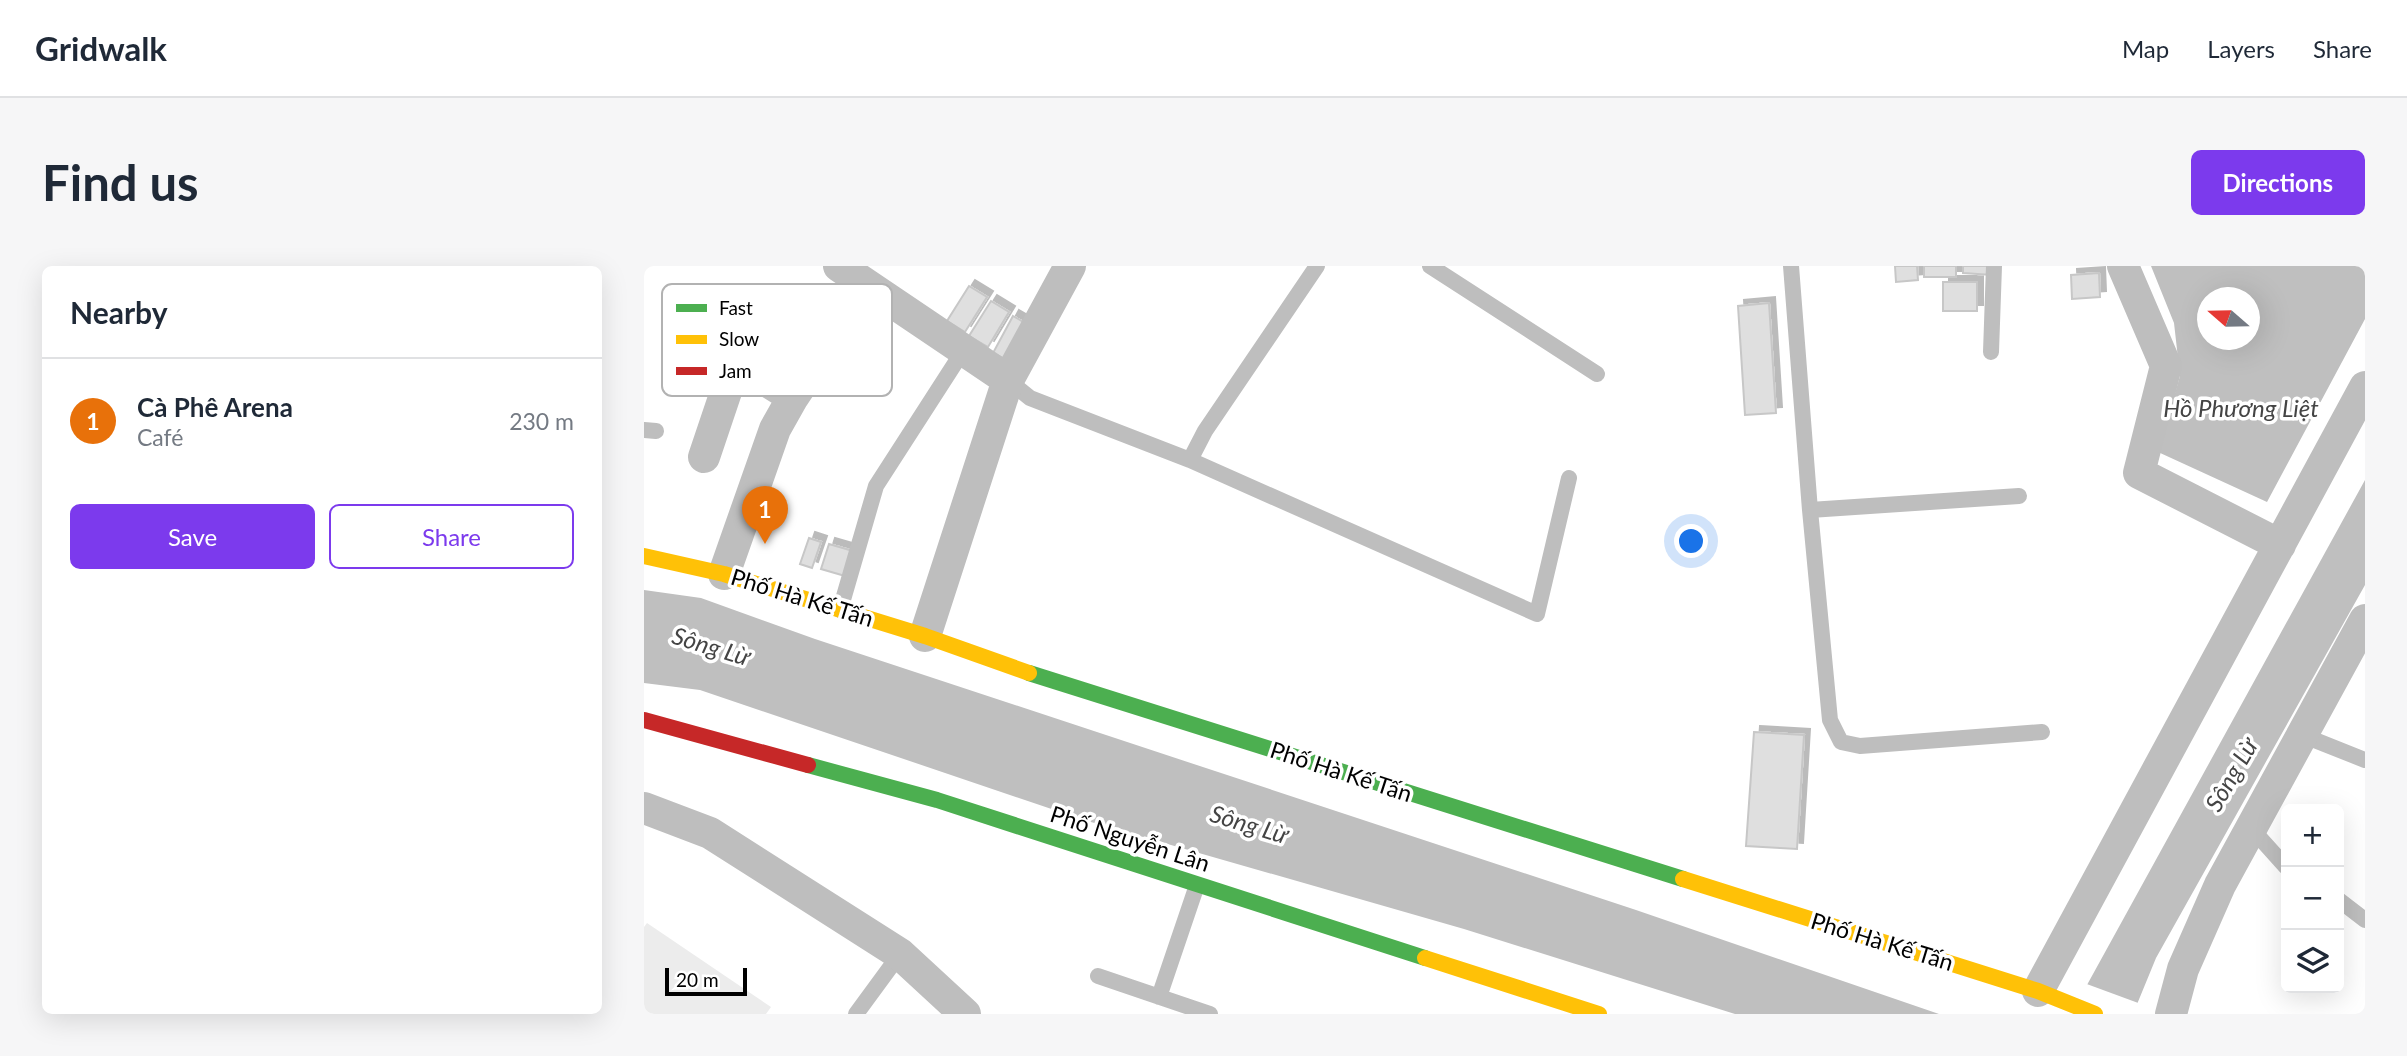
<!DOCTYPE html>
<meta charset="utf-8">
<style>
:root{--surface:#fff;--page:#f6f6f7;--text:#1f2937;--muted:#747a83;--line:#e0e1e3;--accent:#7c3aed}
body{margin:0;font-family:Lato,sans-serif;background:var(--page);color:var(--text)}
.controls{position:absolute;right:21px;bottom:21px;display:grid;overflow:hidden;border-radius:10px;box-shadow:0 7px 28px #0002}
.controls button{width:63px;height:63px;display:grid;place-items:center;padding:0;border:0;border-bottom:2px solid var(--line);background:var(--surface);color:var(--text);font:35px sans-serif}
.compass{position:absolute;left:1553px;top:21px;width:63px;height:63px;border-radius:50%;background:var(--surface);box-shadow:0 7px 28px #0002;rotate:290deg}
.scale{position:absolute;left:21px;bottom:18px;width:82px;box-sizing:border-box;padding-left:7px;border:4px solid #000;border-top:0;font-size:19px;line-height:24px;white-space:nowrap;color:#000;-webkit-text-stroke:5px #fff;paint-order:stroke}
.you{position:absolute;left:1048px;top:276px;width:24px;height:24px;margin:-18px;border:5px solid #fff;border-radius:50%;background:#1a73e8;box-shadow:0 0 0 10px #1a73e833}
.badge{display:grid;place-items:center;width:46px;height:46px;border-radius:50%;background:var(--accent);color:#fff;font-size:23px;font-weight:700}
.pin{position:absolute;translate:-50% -58px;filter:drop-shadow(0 2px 4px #0008)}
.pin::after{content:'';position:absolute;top:37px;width:24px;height:21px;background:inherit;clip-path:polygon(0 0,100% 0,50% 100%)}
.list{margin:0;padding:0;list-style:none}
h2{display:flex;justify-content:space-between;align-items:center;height:91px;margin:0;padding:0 28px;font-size:30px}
h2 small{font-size:23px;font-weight:400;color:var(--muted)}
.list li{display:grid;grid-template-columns:46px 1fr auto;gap:21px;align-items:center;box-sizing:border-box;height:126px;padding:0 28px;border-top:2px solid var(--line)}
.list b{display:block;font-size:26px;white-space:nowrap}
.list p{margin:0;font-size:23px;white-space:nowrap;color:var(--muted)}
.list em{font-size:23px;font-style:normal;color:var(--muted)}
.actions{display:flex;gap:14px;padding:21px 28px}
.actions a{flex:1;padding:16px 0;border:2px solid var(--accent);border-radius:10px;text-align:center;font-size:24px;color:var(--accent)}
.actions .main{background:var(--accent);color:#fff}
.icon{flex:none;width:38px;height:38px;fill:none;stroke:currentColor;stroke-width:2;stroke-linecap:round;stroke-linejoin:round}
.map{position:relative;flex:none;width:1721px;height:748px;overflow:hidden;border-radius:10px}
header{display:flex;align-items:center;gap:42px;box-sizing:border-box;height:98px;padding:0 35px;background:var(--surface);border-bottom:2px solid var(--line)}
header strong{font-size:33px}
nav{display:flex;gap:38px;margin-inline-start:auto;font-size:24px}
.intro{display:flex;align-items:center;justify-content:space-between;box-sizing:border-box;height:168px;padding:0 42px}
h1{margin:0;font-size:49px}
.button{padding:18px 32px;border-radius:10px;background:var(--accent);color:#fff;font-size:24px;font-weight:700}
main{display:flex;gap:42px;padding:0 42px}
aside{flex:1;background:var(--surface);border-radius:10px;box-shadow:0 7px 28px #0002}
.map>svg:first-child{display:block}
.green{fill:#ececec}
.water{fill:#bfbfbf;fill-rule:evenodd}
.pier{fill:#fff}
.building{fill:#dfdfdf;stroke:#c7c7c7;stroke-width:2;filter:url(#shadow)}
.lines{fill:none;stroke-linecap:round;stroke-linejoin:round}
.lane{stroke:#bebebe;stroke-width:16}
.street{stroke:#bebebe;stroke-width:32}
.fast{stroke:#4caf50;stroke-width:16}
.slow{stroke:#ffc107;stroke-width:16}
.jam{stroke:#c62828;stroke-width:16}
.labels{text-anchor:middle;stroke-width:7;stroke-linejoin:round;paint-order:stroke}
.street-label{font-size:23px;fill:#000;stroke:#fff}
.water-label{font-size:24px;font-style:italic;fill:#444;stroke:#fff}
.key{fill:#fff;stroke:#b2b2b2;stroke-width:2}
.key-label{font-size:19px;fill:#000}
</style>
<header>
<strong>Gridwalk</strong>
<nav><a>Map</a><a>Layers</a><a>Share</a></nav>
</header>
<div class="intro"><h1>Find us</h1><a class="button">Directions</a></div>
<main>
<aside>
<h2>Nearby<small></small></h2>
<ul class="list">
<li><span class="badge" style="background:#e8710a">1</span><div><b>Cà Phê Arena</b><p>Café</p></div><em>230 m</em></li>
</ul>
<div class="actions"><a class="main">Save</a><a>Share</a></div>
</aside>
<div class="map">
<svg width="1721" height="748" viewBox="0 0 1721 748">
<defs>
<filter id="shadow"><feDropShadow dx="6" dy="-6" stdDeviation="0" flood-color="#0004"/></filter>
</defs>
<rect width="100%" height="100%" fill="#fff"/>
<!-- green -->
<path class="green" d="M3,657l124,84 -5,7h-122v-87z"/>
<!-- water -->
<path class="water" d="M1507,0h214v53l-98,183 -109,-50 22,-76 -6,-53zM1563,32h42v42h-42z
M1721,214v105l-209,373 -23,56h-62z
M0,324l57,8 114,41 821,271 303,104h-204l-271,-85 -380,-109 -384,-130 -56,-7z"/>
<!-- pier -->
<path class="pier" d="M1440,717l57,21 -4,10h-69z"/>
<!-- building -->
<path class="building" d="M1251,0h22l1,14 -22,2z
M1280,0h32v11h-32z
M1319,0h29v9l-29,-2z
M1455,7l1,24 -28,2 -1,-24z
M1299,16h34v29h-34z
M325,20l18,11 -22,35 -18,-11z
M347,35l18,11 -21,35 -19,-11z
M1125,37l7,110 -31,2 -7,-109z
M369,50l19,11 -20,36 -19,-10z
M165,272l12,4 -9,26 -12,-4z
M185,278l24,7 -8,25 -24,-7z
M1110,466l50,3 -7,114 -51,-3z"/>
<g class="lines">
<!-- lane -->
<path class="lane" d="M786,0l167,108
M1147,0l19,244 20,210 11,22 19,4 182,-14
M1347,86l3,-86
M364,114l22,18 160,62 347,154 32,-136
M0,164l12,1
M546,194l15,-29 112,-165
M1166,244l209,-14
M196,344l36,-124 87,-135
M1658,469l63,25
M1607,562l35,39
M1695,634l26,20
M454,710l112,38
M515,731l38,-112
M212,748l44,-60"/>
<!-- street -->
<path class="street" d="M195,0l169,114
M1479,0l43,100 -27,107 141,72
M41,65l108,66
M60,191l32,-95
M80,308l51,-145 18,-32 74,-111
M281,370l83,-256 62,-114
M0,542l66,25 190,121 65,60
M1394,725l327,-604
M1527,748l12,-45 37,-84 145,-265"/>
<!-- fast -->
<path class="fast" d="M385,407l654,206
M164,499l129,35 488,158"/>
<!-- slow -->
<path class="slow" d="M0,290l80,18 201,62 104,37
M1039,613l355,112 57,23
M781,692l174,56"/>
<!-- jam -->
<path class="jam" d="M0,454l164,45"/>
</g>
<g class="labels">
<!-- street labels -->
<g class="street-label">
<text transform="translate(158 332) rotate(17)" y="8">Phố Hà Kế Tấn</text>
<text transform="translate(697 506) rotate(18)" y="8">Phố Hà Kế Tấn</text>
<text transform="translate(486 573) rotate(18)" y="8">Phố Nguyễn Lân</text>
<text transform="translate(1238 676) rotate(17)" y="8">Phố Hà Kế Tấn</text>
</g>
<!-- water labels -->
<g class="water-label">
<text x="1597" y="151">Hồ Phương Liệt</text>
<text transform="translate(67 381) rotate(17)" y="8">Sông Lừ</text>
<text transform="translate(1588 509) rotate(-60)" y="8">Sông Lừ</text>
<text transform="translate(605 559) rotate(17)" y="8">Sông Lừ</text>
</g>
</g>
<!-- legend -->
<rect x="18" y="18" width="230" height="112" rx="10" class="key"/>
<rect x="32" y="38" width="31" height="8" fill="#4caf50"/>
<rect x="32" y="69" width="31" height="9" fill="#ffc107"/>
<rect x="32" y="101" width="31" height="8" fill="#c62828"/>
<g class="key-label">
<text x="75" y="49">Fast</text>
<text x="75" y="80">Slow</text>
<text x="75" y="112">Jam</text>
</g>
</svg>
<div class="controls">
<button>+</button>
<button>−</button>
<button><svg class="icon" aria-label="layers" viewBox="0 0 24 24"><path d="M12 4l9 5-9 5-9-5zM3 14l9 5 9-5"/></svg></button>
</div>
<svg class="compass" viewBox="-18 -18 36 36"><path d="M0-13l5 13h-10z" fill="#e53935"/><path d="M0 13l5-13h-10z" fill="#747a83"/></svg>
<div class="scale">20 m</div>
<div class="you"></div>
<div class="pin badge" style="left:121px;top:278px;background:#e8710a">1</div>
</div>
</main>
